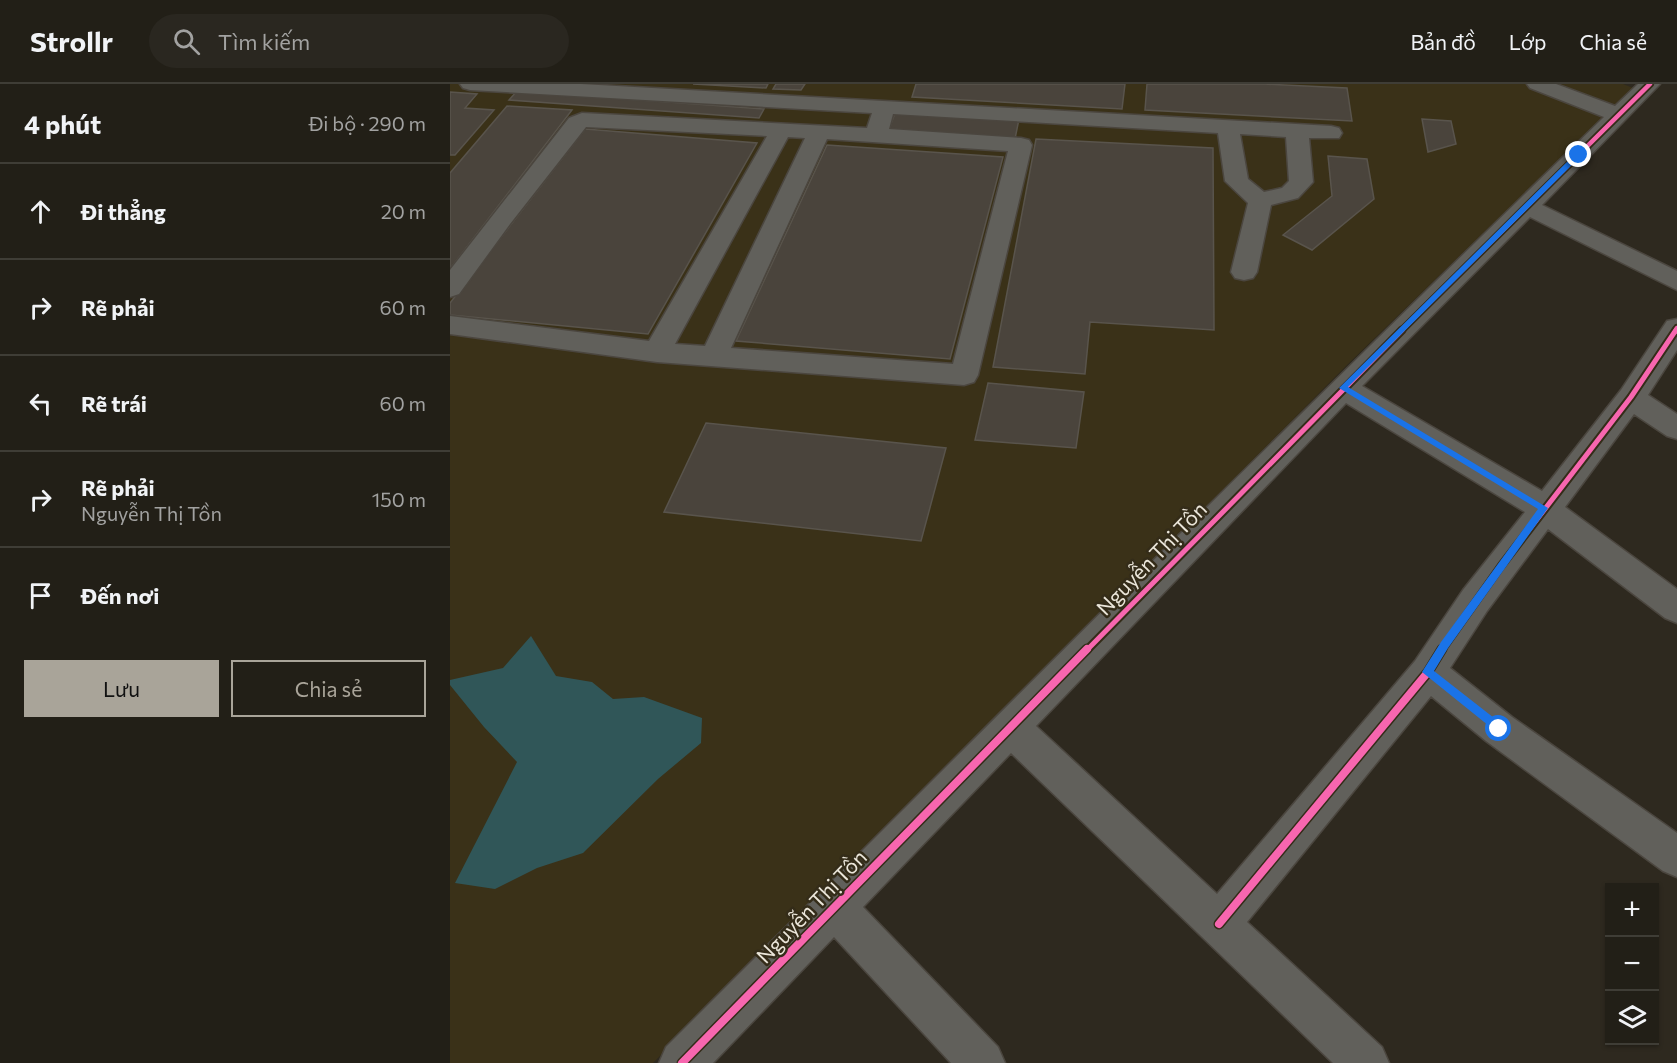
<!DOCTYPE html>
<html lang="vi">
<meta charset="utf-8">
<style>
:root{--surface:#221f17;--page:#2a2720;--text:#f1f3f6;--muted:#a2a2a1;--line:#3f3d36;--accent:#a9a499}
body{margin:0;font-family:Commissioner,sans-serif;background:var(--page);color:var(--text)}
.controls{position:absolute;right:18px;bottom:18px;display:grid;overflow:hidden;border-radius:0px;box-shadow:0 2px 4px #0004}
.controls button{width:54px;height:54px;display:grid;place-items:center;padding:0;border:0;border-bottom:2px solid var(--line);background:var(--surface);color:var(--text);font:30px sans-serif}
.stop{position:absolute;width:18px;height:18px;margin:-14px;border:4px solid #1a73e8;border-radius:50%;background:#fff}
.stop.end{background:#1a73e8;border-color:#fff;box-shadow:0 2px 6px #0008}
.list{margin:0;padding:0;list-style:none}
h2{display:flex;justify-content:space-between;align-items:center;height:78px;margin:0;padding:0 24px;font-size:26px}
h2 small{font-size:20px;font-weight:400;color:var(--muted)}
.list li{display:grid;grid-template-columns:39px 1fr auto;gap:18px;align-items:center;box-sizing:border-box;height:96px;padding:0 24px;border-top:2px solid var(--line)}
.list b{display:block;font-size:22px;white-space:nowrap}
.list p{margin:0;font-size:20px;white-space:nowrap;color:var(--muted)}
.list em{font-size:20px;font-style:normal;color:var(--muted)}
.actions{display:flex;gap:12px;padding:18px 24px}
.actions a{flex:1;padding:14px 0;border:2px solid var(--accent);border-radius:0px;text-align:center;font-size:21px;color:var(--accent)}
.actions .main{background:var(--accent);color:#111}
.icon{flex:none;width:33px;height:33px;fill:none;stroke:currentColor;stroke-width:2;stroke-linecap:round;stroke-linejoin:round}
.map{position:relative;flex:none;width:1227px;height:979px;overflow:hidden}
header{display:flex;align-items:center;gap:36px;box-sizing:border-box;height:84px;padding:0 30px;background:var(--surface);border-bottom:2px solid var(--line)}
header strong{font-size:28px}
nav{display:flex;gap:33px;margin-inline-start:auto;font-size:21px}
.search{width:420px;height:54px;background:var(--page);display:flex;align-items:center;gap:15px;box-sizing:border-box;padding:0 21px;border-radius:33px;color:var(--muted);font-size:22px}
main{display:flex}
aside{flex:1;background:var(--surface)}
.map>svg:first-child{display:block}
.built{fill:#3a3118}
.water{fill:#305658}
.building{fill:#4a443c;stroke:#59544c;stroke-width:1.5}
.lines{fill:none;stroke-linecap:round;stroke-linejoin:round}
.minor-casing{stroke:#4b463f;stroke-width:3}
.minor{fill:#61605b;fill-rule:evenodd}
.cycleway-far2-casing{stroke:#342c19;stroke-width:8}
.cycleway-far1-casing{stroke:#342c19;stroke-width:9}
.cycleway-casing{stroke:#342c19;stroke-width:11}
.cycleway-far2{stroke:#f766af;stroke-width:4.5}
.cycleway-far1{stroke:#f766af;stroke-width:5}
.cycleway{stroke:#f766af;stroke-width:8}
.route{fill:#1a73e8}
.labels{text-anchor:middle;stroke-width:5;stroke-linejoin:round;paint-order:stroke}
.street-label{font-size:21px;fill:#ebe6da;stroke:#342c19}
</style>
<header>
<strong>Strollr</strong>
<div class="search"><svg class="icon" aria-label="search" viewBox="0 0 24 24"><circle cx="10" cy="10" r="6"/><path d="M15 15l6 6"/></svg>Tìm kiếm</div>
<nav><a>Bản đồ</a><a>Lớp</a><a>Chia sẻ</a></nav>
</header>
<main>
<aside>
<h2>4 phút<small>Đi bộ · 290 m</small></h2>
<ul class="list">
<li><svg class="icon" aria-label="ahead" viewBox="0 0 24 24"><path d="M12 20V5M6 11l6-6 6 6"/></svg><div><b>Đi thẳng</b></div><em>20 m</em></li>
<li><svg class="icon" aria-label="right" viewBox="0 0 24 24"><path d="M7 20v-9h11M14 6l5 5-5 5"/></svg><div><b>Rẽ phải</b></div><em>60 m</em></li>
<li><svg class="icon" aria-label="left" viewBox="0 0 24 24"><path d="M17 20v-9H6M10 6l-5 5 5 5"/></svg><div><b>Rẽ trái</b></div><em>60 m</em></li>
<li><svg class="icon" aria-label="right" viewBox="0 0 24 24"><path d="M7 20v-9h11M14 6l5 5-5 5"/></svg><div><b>Rẽ phải</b><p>Nguyễn Thị Tồn</p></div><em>150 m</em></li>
<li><svg class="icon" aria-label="arrive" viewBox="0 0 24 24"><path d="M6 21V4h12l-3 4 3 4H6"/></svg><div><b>Đến nơi</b></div></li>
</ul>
<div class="actions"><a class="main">Lưu</a><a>Chia sẻ</a></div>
</aside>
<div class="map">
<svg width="1227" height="979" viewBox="0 0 1227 979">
<rect width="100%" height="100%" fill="#2e291f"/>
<!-- built -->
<path class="built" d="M0,0h1173l10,4 -286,277 -694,698h-203z"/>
<!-- water -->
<path class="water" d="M81,552l25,40 36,6 21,17 31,-2 58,21 -1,25 -43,36 -75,74 -46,15 -42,21 -40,-6 62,-121 -33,-35 -34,-42v-5l53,-12z"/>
<!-- building -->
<path class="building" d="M243,0h75l-2,4z
M326,0h29l-4,6 -28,-1z
M466,0h209l-3,25 -210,-12z
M697,0h117l83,4 5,33 -207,-11z
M67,7l247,18 -5,9 -250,-18z
M0,8l27,2 -12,14 29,2 -39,45h-5z
M57,22l65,4 -122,159v-96z
M445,29l124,6 -4,20 -127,-7z
M972,35l29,2 5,23 -28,8z
M135,45l172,14 -109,191 -198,-19v-12z
M586,55l177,9 1,182 -124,-8 -5,52 -92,-7z
M377,61l176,12 -53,202 -214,-18z
M878,72l39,3 7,40 -62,51 -29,-15 49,-39z
M538,299l96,9 -8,56 -101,-8z
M256,339l240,25 -25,93 -257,-29z"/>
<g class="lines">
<defs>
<path id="minor" d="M10,0h121l750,42 8,2 3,5 -3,5h-30l4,44 -15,16 -27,7 -14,67 -4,6 -9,2 -9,-2 -4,-6 17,-69 -23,-22 -7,-48 -325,-19 -4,15 132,9 8,2 3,5 -54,230 -4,7 -10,3 -307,-23 -207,-28v-18l199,25 118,-205 -181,-9 -76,97 -51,70 -9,3v-27l119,-152 13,-5 285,15 5,-15 -402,-23 -7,-2zM790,50l46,3 3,44 -7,7 -18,4 -16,-13zM338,53l17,1 -100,208 -30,-2zM377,55l181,12 -55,213 -222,-16z
M1077,0h29l59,22 23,-22h22l-118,121 135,66v19l-147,-73 -168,169 180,105 79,-101 46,-69 10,-2v31l-29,45 29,19v25l-10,-3 -33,-22 -69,93 112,82v34l-12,-5 -117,-89 -61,82 -37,57 62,49 165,116v44l-14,-6 -177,-130 -55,-45 -184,226 135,125 7,16h-56l-322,-310 -148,154 135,140 7,16h-54l-117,-126 -121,126h-54l7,-16c311,-311 622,-623 938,-930l-74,-29zM896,319l179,109 -62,78 -48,71 -198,233 -181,-168z"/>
</defs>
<!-- minor casing -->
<use href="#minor" class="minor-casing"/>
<!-- minor -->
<use href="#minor" class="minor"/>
<defs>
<path id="cycleway-far2" d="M950,248l250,-248
M1225,248l2,-4"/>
<path id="cycleway-far1" d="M636,567l316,-321
M991,567l60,-85 130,-169 45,-67"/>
<path id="cycleway" d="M769,840l209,-252 14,-23
M232,979l405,-414"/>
</defs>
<!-- cycleway-far2 casing -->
<use href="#cycleway-far2" class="cycleway-far2-casing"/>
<!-- cycleway-far1 casing -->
<use href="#cycleway-far1" class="cycleway-far1-casing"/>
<!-- cycleway casing -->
<use href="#cycleway" class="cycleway-casing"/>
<!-- cycleway-far2 -->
<use href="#cycleway-far2" class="cycleway-far2"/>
<!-- cycleway-far1 -->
<use href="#cycleway-far1" class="cycleway-far1"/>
<!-- cycleway -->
<use href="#cycleway" class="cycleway"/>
</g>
<!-- route -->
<path class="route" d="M1126,69l6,2 -234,232 200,121 -100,140 -14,23 69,54v7l-4,2 -77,-62 19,-30 97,-133 -199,-121z"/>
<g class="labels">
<!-- street labels -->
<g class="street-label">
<text transform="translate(702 475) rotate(-46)" y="7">Nguyễn Thị Tồn</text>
<text transform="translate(362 823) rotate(-46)" y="7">Nguyễn Thị Tồn</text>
</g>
</g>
</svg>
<div class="controls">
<button>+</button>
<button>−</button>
<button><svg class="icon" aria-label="layers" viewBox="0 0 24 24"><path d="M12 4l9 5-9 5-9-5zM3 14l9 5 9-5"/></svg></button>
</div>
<div class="stop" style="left:1049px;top:645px"></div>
<div class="stop end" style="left:1129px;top:71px"></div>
</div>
</main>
